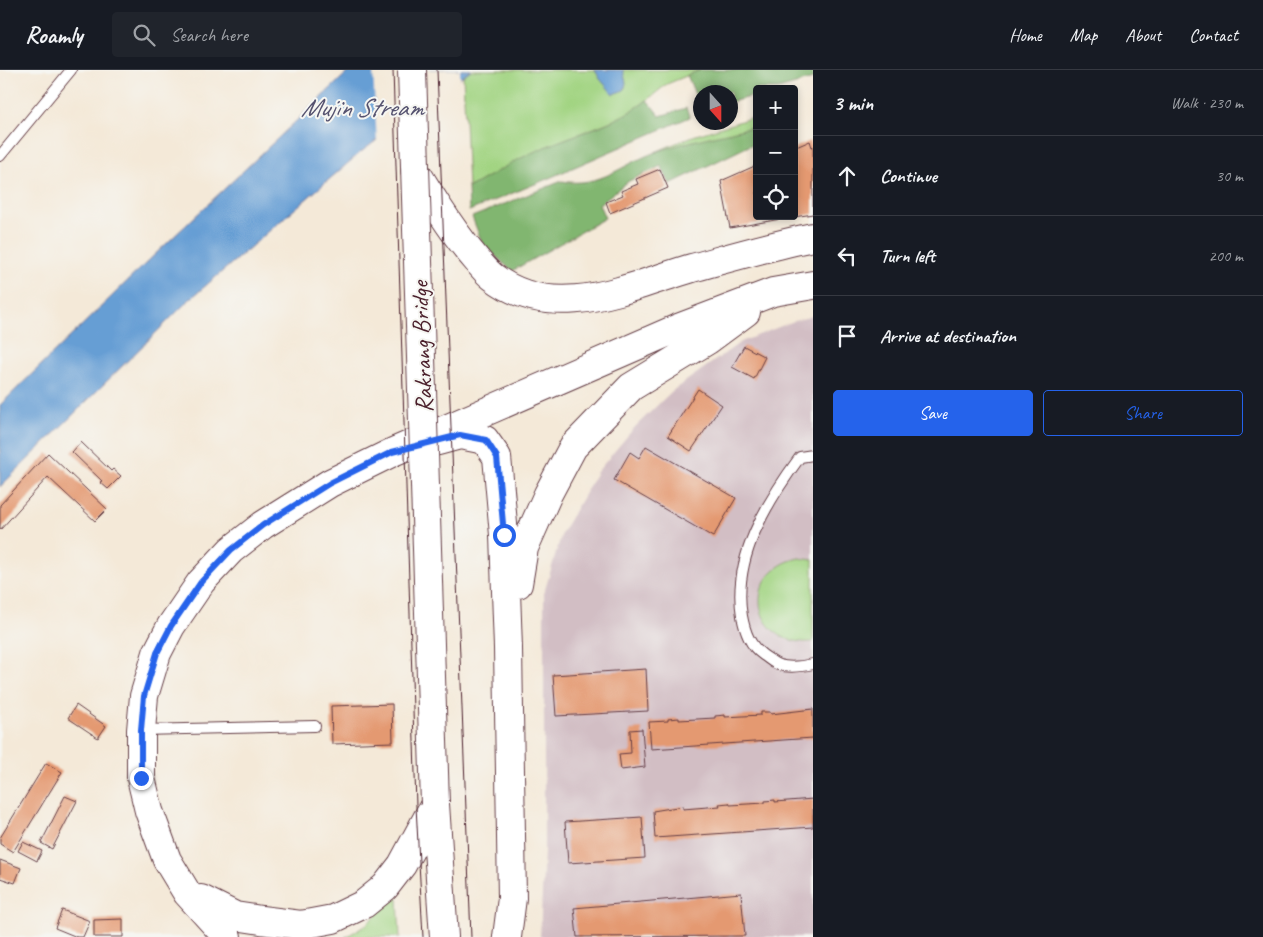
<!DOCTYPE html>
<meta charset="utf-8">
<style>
:root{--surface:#171b24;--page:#20242c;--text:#f1f3f6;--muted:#9ea1a6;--line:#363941;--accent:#2563eb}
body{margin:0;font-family:Caveat,sans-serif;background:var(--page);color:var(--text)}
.controls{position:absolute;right:15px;top:15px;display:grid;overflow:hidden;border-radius:5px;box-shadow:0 2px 8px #0003}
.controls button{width:45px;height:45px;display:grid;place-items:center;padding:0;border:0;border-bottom:1px solid var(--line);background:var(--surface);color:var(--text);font:25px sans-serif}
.compass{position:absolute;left:693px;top:15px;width:45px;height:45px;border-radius:50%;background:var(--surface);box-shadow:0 2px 8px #0003;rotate:159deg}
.stop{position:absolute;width:15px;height:15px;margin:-11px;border:4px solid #2563eb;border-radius:50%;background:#fff}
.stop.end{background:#2563eb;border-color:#fff;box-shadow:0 1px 5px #0008}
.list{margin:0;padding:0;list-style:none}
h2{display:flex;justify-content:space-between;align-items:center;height:65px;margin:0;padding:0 20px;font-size:21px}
h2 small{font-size:16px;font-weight:400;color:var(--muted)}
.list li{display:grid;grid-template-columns:32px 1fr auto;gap:15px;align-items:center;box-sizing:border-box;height:80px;padding:0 20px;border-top:1px solid var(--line)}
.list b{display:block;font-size:19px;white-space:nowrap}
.list em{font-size:16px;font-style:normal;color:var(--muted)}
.actions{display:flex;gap:10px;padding:15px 20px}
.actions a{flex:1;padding:11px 0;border:1px solid var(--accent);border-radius:5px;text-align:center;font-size:18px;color:var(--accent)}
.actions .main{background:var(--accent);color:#fff}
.icon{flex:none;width:28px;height:28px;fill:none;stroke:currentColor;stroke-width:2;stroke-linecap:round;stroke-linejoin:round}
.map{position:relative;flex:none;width:813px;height:867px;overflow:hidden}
header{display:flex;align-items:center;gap:30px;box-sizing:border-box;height:70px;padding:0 25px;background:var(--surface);border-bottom:1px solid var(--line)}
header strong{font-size:24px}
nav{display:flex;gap:28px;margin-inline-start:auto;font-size:18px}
.search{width:350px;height:45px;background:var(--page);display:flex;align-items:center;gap:12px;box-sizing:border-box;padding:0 18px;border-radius:5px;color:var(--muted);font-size:19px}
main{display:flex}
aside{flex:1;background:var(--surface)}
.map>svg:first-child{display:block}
.industrial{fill:#d2bec4}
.green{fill:#a2d482;stroke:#767a56}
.forest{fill:#81b670;stroke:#666a4e}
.water{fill:#669ed4;stroke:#585e80}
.pier{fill:#f4e9d8}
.building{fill:#e49971}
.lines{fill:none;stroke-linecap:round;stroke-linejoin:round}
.service-casing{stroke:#643d45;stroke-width:12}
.primary-casing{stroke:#643d45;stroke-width:30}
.service{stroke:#fff;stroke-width:10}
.primary{stroke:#fff;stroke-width:28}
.tram{stroke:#4a1f2b;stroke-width:1}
.primary-bridge-casing{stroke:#643d45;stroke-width:30;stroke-linecap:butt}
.primary-bridge{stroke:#fff;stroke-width:28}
.route{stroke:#2563eb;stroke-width:6}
.labels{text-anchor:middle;stroke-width:4;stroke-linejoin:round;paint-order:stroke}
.street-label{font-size:25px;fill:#4a1f2b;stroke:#f6f6f2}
.water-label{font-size:26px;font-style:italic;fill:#55526f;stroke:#f6f6f2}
</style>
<header>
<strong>Roamly</strong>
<div class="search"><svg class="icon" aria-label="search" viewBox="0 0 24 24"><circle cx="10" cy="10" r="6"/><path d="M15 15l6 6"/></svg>Search here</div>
<nav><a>Home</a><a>Map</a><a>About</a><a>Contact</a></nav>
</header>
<main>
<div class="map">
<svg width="813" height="867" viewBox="0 0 813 867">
<rect width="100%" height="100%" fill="#f6f6f2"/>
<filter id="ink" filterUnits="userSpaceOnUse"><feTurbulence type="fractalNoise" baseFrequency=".02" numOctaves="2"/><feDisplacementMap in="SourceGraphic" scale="10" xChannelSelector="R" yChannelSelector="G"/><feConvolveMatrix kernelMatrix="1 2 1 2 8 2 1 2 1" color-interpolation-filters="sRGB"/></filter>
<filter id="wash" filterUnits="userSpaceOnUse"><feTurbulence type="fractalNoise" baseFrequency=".0096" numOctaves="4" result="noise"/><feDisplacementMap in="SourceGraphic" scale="20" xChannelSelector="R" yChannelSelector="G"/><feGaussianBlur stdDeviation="1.12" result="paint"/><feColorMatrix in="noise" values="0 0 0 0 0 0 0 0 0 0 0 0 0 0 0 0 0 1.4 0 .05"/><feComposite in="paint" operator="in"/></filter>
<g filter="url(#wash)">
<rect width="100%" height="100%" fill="#f4e9d8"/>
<!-- industrial -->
<path class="industrial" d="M813,246v621h-273l4,-86v-258l18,-60 35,-61 38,-45 37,-36 69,-49 53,-21z"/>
<!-- green -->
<path class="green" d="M471,0h124l5,9 25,4 -2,-13h78l-34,14 -31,25 -21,11 -67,26 -80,42 -5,-113z
M757,46v10l-102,26 38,-16z
M799,488l14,2v82h-2c-60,4 -71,-71 -12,-84z
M396,828h2l2,39h-55l20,-11 17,-17z"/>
<!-- forest -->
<path class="forest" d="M701,0h112v9l-35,10h-21v6l-26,7 -1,-10h-30v14l-13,-31z
M647,30l13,16 26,-8 4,9 -150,65 -71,29 -1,-23c27,-15 53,-32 82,-43 33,-14 68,-22 97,-45z
M757,56v16l-87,42 -9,-18 -32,15 -30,23 6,14 -93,53 -29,-26 -11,-28 90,-36c39,7 60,-17 94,-29 32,-11 67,-18 101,-26z"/>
<!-- water -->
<path class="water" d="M350,0h121l-110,82 -173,149 -188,186v-82l149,-145z
M595,0h28l3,13 -2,7 -11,4 -13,-15z"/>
<!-- pier -->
<path class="pier" d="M373,0h87v10l-83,63z"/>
<g id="blocks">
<!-- building -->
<path class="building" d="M810,71l2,6 1,-1v68l-19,3v-69z
M757,95v51l35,1 -62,11 -9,-47z
M660,99l8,19 -58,25 -4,-11 17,-7 -2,-4 17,-7 -2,-5z
M744,276l21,11 -11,22 -22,-12z
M698,319l24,16 -31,46 -23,-15z
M81,372l30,29 2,-2 8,7 -13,13 -8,-7 2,-1 -30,-29z
M646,376l90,52 -23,39 -99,-57 16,-28 9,6z
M48,383l59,56 -12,12 -47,-44 -48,53v-25z
M646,599l2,42 -92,5 -3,-41z
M392,634l1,38 -61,2 -1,-38z
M76,635l30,21 -8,12 -30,-20z
M813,639v29l-162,11 -2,-27 19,-1v-2l11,-1v2l36,-2v-2l10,-1v2l36,-2v-3h9l1,2z
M642,659l3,38 -24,3 -2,-16 12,-1 -1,-23z
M46,693l16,9 -49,80 -13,-8v-6z
M65,726l12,5 -25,48 -11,-6z
M813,729v28l-158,11 -2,-27 30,-5v3l37,-3 -1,-2 10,-1 1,2 35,-2v-2l10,-1v2z
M642,747l3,41 -77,5 -3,-41z
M23,772l19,9 -5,10 -19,-10z
M0,790l21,8 -6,15 -15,-5z
M741,823l4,43 -168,1 -3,-29z
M62,840l28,11 -7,16h-6l-22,-9z
M123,849v18h-29v-17z"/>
</g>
</g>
<g filter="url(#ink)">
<use href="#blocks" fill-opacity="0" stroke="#643d45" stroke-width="1"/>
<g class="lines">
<defs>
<path id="service" d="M0,86l71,-86
M813,385l-13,2c-33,45 -68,101 -58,159 3,16 8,30 21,39 5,3 11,9 16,10 10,3 25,1 34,-1
M141,660l174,-4"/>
<path id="primary" d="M415,100c17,28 34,56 55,82 7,8 14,18 23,25 61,47 135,10 199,-9 40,-11 81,-23 121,-31
M438,371l22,-6 25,5 12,17 7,78 4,113 4,250 -5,39
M518,514l6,-36 24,-54 25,-47 58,-60 77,-47 38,-28
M435,734l9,133
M201,829l34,17 26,4 40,5 32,-6 31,-15 21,-17 17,-22 33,-61
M227,867l-40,-44 -20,-33 -18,-49 -8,-33v-48l3,-34 13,-43 14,-27 30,-44 30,-32 32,-25 67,-42 63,-31 285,-124 95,-36 40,-7"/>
</defs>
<!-- service casing -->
<use href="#service" class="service-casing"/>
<!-- primary casing -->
<use href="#primary" class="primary-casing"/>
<!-- service -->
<use href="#service" class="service"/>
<!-- primary -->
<use href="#primary" class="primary"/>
<!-- tram -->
<path class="tram" d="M393,0l23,736 7,131
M437,0l34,867"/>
<defs>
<path id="primary-bridge" d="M412,0l23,734"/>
</defs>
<!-- primary-bridge casing -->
<use href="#primary-bridge" class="primary-bridge-casing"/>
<!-- primary-bridge -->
<use href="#primary-bridge" class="primary-bridge"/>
</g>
</g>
<g class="lines" filter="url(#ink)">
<!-- route -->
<path class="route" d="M141,708v-48l3,-34 13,-43 14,-27 30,-44 30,-32 32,-25 67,-42 62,-31 68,-17 26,5 11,17 7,78"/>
</g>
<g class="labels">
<!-- street labels -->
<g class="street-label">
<text transform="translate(421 277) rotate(-92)" y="9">Rakrang Bridge</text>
</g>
<!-- water labels -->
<g class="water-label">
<text x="362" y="46">Mujin Stream</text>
</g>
</g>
</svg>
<div class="controls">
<button>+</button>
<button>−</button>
<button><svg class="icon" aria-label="locate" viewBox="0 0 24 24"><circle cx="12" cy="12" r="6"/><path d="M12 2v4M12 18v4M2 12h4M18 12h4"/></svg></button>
</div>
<svg class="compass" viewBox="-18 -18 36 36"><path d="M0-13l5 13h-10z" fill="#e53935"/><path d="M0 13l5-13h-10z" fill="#9ea1a6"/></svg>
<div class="stop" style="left:504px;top:465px"></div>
<div class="stop end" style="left:141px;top:708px"></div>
</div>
<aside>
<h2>3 min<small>Walk · 230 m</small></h2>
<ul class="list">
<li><svg class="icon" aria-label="ahead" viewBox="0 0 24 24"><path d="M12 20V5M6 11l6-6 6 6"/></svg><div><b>Continue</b></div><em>30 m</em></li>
<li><svg class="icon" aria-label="left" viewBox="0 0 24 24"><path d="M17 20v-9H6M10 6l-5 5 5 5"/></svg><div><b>Turn left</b></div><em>200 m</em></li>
<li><svg class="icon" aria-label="arrive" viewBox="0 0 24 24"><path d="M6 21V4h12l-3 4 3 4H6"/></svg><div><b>Arrive at destination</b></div></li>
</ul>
<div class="actions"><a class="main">Save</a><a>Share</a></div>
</aside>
</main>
